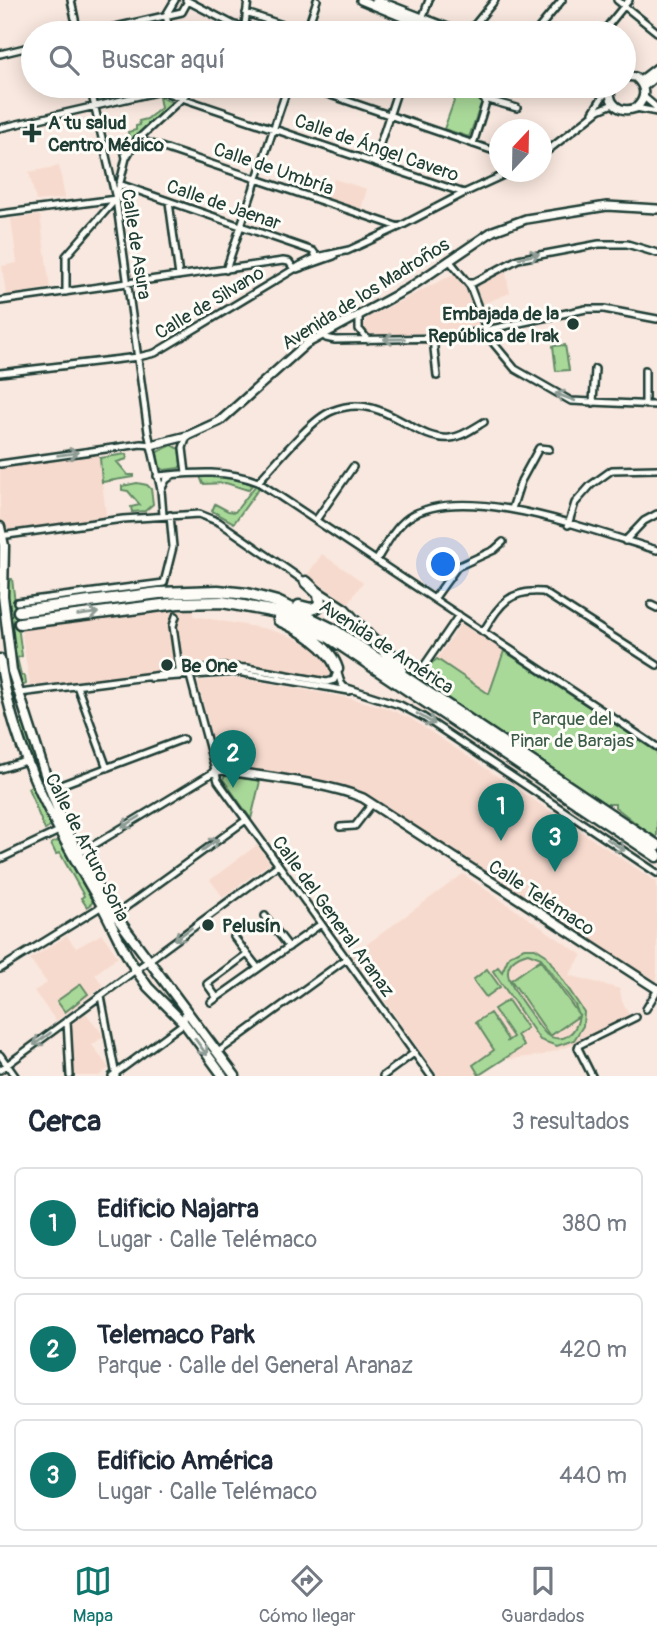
<!DOCTYPE html>
<html lang="es">
<meta charset="utf-8">
<style>
:root{--surface:#fff;--page:#f2f2f3;--text:#1f2937;--muted:#747a83;--line:#e0e1e3;--accent:#0f766e}
body{margin:0;font-family:Pangolin,sans-serif;background:var(--page);color:var(--text)}
.compass{position:absolute;left:489px;top:119px;width:63px;height:63px;border-radius:50%;background:var(--surface);box-shadow:0 4px 18px #0003;rotate:22deg}
.you{position:absolute;left:444px;top:565px;width:24px;height:24px;margin:-18px;border:5px solid #fff;border-radius:50%;background:#1a73e8;box-shadow:0 0 0 10px #1a73e833}
.badge{display:grid;place-items:center;width:46px;height:46px;border-radius:50%;background:var(--accent);color:#fff;font-size:23px;font-weight:700}
.pin{position:absolute;translate:-50% -58px;filter:drop-shadow(0 2px 4px #0008)}
.pin::after{content:'';position:absolute;top:37px;width:24px;height:21px;background:inherit;clip-path:polygon(0 0,100% 0,50% 100%)}
.list{margin:0;padding:0;list-style:none}
h2{display:flex;justify-content:space-between;align-items:center;height:91px;margin:0;padding:0 28px;font-size:30px}
h2 small{font-size:23px;font-weight:400;color:var(--muted)}
.list li{display:grid;grid-template-columns:46px 1fr auto;gap:21px;align-items:center;box-sizing:border-box;height:112px;margin:0 14px 14px;padding:0 14px;border:2px solid var(--line);border-radius:10px}
.list b{display:block;font-size:26px;white-space:nowrap}
.list p{margin:0;font-size:23px;white-space:nowrap;color:var(--muted)}
.list em{font-size:23px;font-style:normal;color:var(--muted)}
.icon{flex:none;width:38px;height:38px;fill:none;stroke:currentColor;stroke-width:2;stroke-linecap:round;stroke-linejoin:round}
.map{position:relative;flex:none;width:657px;height:1076px;overflow:hidden}
.search{position:absolute;background:var(--surface);box-shadow:0 4px 18px #0003;left:21px;right:21px;top:21px;height:77px;display:flex;align-items:center;gap:18px;box-sizing:border-box;padding:0 24px;border-radius:38px;color:var(--muted);font-size:26px}
.sheet{height:469px;background:var(--surface)}
nav{display:flex;justify-content:space-around;align-items:center;box-sizing:border-box;height:98px;border-top:2px solid var(--line);background:var(--surface);font-size:19px;color:var(--muted)}
nav a{display:grid;justify-items:center;gap:4px}
nav .on{color:var(--accent)}
.map>svg:first-child{display:block}
.built{fill:#f7dace}
.green{fill:#a9d999;stroke:#648b66;stroke-width:2;fill-rule:evenodd}
.lines{fill:none;stroke-linecap:round;stroke-linejoin:round}
.highway-tunnel{stroke:#cdc6bd;stroke-width:10;stroke-dasharray:10 5;stroke-linecap:butt}
.street-casing{stroke:#1f3d34;stroke-width:10}
.secondary-casing{stroke:#1f3d34;stroke-width:12}
.primary-casing{stroke:#1f3d34;stroke-width:13}
.highway-casing{stroke:#1f3d34;stroke-width:15}
.street{stroke:#fdfcf7;stroke-width:5}
.secondary{stroke:#fdfcf7;stroke-width:7}
.primary{stroke:#fdfcf7;stroke-width:8}
.highway{stroke:#fdfcf7;stroke-width:10}
.oneway{stroke:#8e9c96}
.poi-dot{fill:#1f3d34;stroke:#fdfcf7;stroke-width:2.5}
.labels{text-anchor:middle;stroke-width:6;stroke-linejoin:round;paint-order:stroke}
.poi-label{font-size:19px;font-weight:bold;fill:#1f3d34;stroke:#fdfcf7;text-anchor:start}
.street-label{font-size:19px;fill:#1f3d34;stroke:#fdfcf7}
.park-label{font-size:19px;fill:#3b5c48;stroke:#fdfcf7}
</style>
<div class="map">
<svg width="657" height="1076" viewBox="0 0 657 1076">
<rect width="100%" height="100%" fill="#f9e8df"/>
<filter id="ink" filterUnits="userSpaceOnUse"><feTurbulence type="fractalNoise" baseFrequency=".0143" numOctaves="2"/><feDisplacementMap in="SourceGraphic" scale="14" xChannelSelector="R" yChannelSelector="G"/><feConvolveMatrix kernelMatrix="1 2 1 2 8 2 1 2 1" color-interpolation-filters="sRGB"/></filter>
<g filter="url(#ink)">
<!-- built -->
<path class="built" d="M59,166l6,32 -29,3 -7,-29z
M334,179l33,10 -6,20 -33,-11z
M40,215l10,73 -44,7 -4,-29 15,-3 -6,-44z
M505,269l5,24 -28,11 -5,-14 1,-4z
M454,274l13,16 6,13 6,24 -2,1 -83,7 -24,-1 -5,-3 -2,-5 4,-8z
M98,450l9,71 -105,15 -2,-9v-63z
M322,554l41,28 -15,22 -41,-29z
M193,610l1,6 73,13 29,9 28,16 10,17 -1,3 -9,5 -78,-13h-32l-184,20 -9,-56 116,-16z
M461,623l43,28 -15,43 -52,-35z
M221,679h25l103,19 35,9 26,11 247,164v100l-167,-104 -129,-85 -15,-6 -124,-22 -5,-7 -19,-75 2,-2z
M257,845l13,18 -47,34 -13,-17z
M463,874l119,81 -13,20 51,14 2,12 8,15 -60,30 -27,9 -40,5 -25,16h-40l-86,-121z
M102,934l16,23 -23,17 8,12 -47,35 -22,-30 13,-8 -17,-24 37,-23 9,12z
M86,1013l18,23 -12,9 17,23 -10,8h-25l-4,-51z"/>
<!-- green -->
<path class="green" d="M458,90l24,11 -13,36 -25,-8z
M159,97l16,6 -45,43 -4,-2 -1,-7h4l-1,-5 8,-2v-4l4,-1 -1,-4 8,-2 14,-11z
M565,345l4,25 -13,1 -3,-25z
M172,445l7,4 2,16 -2,3 -15,2 -5,-4 -2,-14z
M126,454l1,5 -10,3 11,13h6v2l-32,5 -2,-24z
M200,476l27,1 26,7 -5,6 -22,-7 -23,1z
M137,483l10,2 4,4 2,15 -8,7 -13,1 -1,-5 9,-2 -12,-14 -6,-1v-4z
M256,485l3,3 -25,35 -22,-12 3,-7 13,7 7,1z
M7,579h5l10,77 -5,2 4,17 4,1 1,8 -4,2c-13,-32 -17,-73 -15,-107z
M504,651l153,101v87c-15,-10 -27,-21 -42,-32v-3h-11l-184,-124 -24,-20 17,10 7,2 17,-13 52,35z
M20,724l5,1 20,61 16,40h-2l-34,-77 -7,-24z
M226,775l34,6 -9,38 -28,-40z
M31,786l4,1 16,39 -6,4 -17,-42z
M56,841l3,1 34,60 -6,5 -6,-9 3,-2 -24,-43 -4,1 -5,-10z
M524,948h11l11,7 38,57 -1,14 -9,14 -17,6 -17,-6 -47,-69 5,-4 4,5 7,-16zM528,953l13,5 34,47 4,10 -39,-55 -29,20 39,56 29,-20c-3,18 -16,28 -32,19 -8,-8 -14,-18 -20,-26 -13,-19 -36,-46 1,-56z
M487,969l13,18 -14,10 -13,-17z
M81,984l7,10 -23,18 -8,-11z
M508,1000l19,28 -10,7 7,11 -45,29 -6,-10 21,-15 -18,-28 14,-9 18,27 -2,2 7,-5 -19,-28z"/>
<g class="lines">
<!-- highway-tunnel -->
<path class="highway-tunnel" d="M0,613l19,-2
M0,625l20,-2"/>
<defs>
<path id="street" d="M71,0l7,33
M186,0l48,25 11,2
M617,0l40,32
M246,13l61,20
M89,33l93,-21 6,-11
M170,33l-4,-18 9,-15
M198,33l6,-1
M244,33l4,-33
M306,33l11,-33
M417,33l12,-33
M468,33l27,-33
M535,33l27,-33
M602,33l27,-33
M0,54l33,-8
M90,86l26,113 32,233 13,58 5,-10 7,-5
M304,86l196,67
M457,86l22,8 7,8 -13,42
M644,97l13,11
M485,99l32,9
M636,108l21,4
M593,112l10,-16 6,-4
M0,128l161,-37 303,102
M137,139l262,88
M123,145l3,13
M542,155l57,-45 14,-6
M374,162l25,-76
M119,184l194,67 4,6
M169,202l10,74
M0,214l116,-15
M347,251l52,-24 65,-34 46,-21
M449,260l21,26 20,53 25,30 56,32 86,4
M297,269l37,-13
M226,270l62,-184
M468,283h5l45,-24 81,-15h28l30,9
M66,292v-36l50,-57 10,-41 9,-16 60,-56
M0,301l283,-40 6,1 5,7
M359,316v13l9,11
M323,335l3,3 9,2 113,-2 138,-29h18l53,10
M433,339l4,37
M0,373l138,-16 17,-4 146,-88 16,-8 32,-7
M593,403l2,-34
M645,405v-35
M0,464l141,-20 10,1
M186,473l-3,-25 4,-12
M157,476c35,-3 67,-7 101,6l399,265
M258,482c17,-18 52,-62 74,-71 52,-21 80,31 118,27 12,-1 24,-10 34,-16
M161,490l2,25
M512,509l9,-28 18,-33 10,1
M316,520l37,-53
M568,525l7,-22 16,-18 21,-15 45,-1
M0,536l123,-17 76,-5 20,8 88,61
M625,541l19,-20 13,-7
M376,561c9,-14 18,-33 32,-43 55,-38 190,15 249,32
M318,590l28,18 30,33
M434,599l23,-32 37,-17 9,-8
M17,602l147,-19 9,-36 -3,-32
M651,605l6,3
M176,616l-3,10 7,49
M483,632c17,-27 25,-43 60,-40l114,73
M387,649l27,17h10l35,-51
M337,670l4,13 3,4 56,18 23,12 234,156
M190,676l28,105 213,295
M151,678l86,-6 112,19
M77,686l30,82
M20,693l204,-26 23,1 80,14 7,-2 3,-8
M0,769l26,-8
M50,789l133,-50
M340,827l15,-1 17,-22
M77,852l7,-1 130,-79
M0,859l61,-29
M115,915l131,-95
M265,916l24,31
M234,937l24,31
M0,969l102,-63
M101,996l15,80
M217,998l-10,-14 40,-30
M211,1002l110,-78
M646,1009l11,-18
M67,1021l3,55
M218,1052l128,-93
M0,1055l15,21
M0,1070l278,-205
M112,1076l72,-53 1,-12
M383,1076l31,-23
M592,1076l-14,-28 1,-3 57,-28"/>
<path id="secondary" d="M361,0l80,33
M376,0l85,33
M640,81l17,-13
M597,86l12,4
M611,86c-4,17 8,28 25,22 11,-10 10,-22 -1,-31l-11,-1
M643,87l14,-12
M151,445l36,-9 33,-15 86,-77 103,-56 84,-57 33,-12 81,-13 50,3
M214,772l8,-2c42,7 103,12 141,28l294,191"/>
<path id="primary" d="M0,527l4,19 -1,50 9,75 38,118 13,35 31,58 21,33 120,161
M0,659c13,92 54,166 101,245 12,22 21,45 35,66l12,17 36,36 39,53"/>
<path id="highway" d="M299,606l12,3 6,-2 3,-4 -1,-9 -13,-12
M19,611l140,-18 59,-2 29,3 30,8 57,28 323,216
M279,620c21,9 51,26 58,49
M20,623l158,-20 44,-1 54,10 53,25 328,219
M376,642l25,27"/>
</defs>
<!-- street casing -->
<use href="#street" class="street-casing"/>
<!-- secondary casing -->
<use href="#secondary" class="secondary-casing"/>
<!-- primary casing -->
<use href="#primary" class="primary-casing"/>
<!-- highway casing -->
<use href="#highway" class="highway-casing"/>
<!-- street -->
<use href="#street" class="street"/>
<!-- secondary -->
<use href="#secondary" class="secondary"/>
<!-- primary -->
<use href="#primary" class="primary"/>
<!-- highway -->
<use href="#highway" class="highway"/>
</g>
<!-- one-way arrows -->
<defs><path id="oneway-shaft" d="M-6 0H5M1.5-3L5.5 0L1.5 3" fill="none" stroke-width="1.6" stroke-linecap="round" stroke-linejoin="round" transform="scale(1.75)"/></defs>
<g class="oneway">
<use href="#oneway-shaft" transform="translate(529 256) rotate(-11)"/>
<use href="#oneway-shaft" transform="translate(394 339) rotate(179)"/>
<use href="#oneway-shaft" transform="translate(565 397) rotate(-159)"/>
<use href="#oneway-shaft" transform="translate(68 454) rotate(-8)"/>
<use href="#oneway-shaft" transform="translate(88 614) rotate(-7)"/>
<use href="#oneway-shaft" transform="translate(426 719) rotate(31)"/>
<use href="#oneway-shaft" transform="translate(131 822) rotate(149)"/>
<use href="#oneway-shaft" transform="translate(210 845) rotate(-36)"/>
<use href="#oneway-shaft" transform="translate(616 845) rotate(34)"/>
<use href="#oneway-shaft" transform="translate(183 934) rotate(144)"/>
<use href="#oneway-shaft" transform="translate(42 1039) rotate(144)"/>
<use href="#oneway-shaft" transform="translate(201 1047) rotate(54)"/>
</g>
</g>
<!-- markers -->
<g class="poi-dot">
<path d="M28.5 122.5h7v7h7v7h-7v7h-7v-7h-7v-7h7z"/>
<circle cx="573" cy="324" r="7"/>
<circle cx="167" cy="665" r="7"/>
<circle cx="208" cy="925" r="7"/>
</g>
<g class="labels">
<!-- poi labels -->
<g class="poi-label">
<text x="48" y="129">A tu salud<tspan x="48" dy="22">Centro Médico</tspan></text>
<text x="559" y="320" text-anchor="end">Embajada de la<tspan x="559" dy="22">República de Irak</tspan></text>
<text x="181" y="672">Be One</text>
<text x="222" y="932">Pelusín</text>
</g>
<!-- street labels -->
<g class="street-label">
<text transform="translate(377 147) rotate(19)" y="7">Calle de Ángel Cavero</text>
<text transform="translate(274 168) rotate(19)" y="7">Calle de Umbría</text>
<text transform="translate(224 204) rotate(19)" y="7">Calle de Jaenar</text>
<text transform="translate(137 244) rotate(81)" y="7">Calle de Asura</text>
<text transform="translate(365 293) rotate(-32)" y="7">Avenida de los Madroños</text>
<text transform="translate(209 302) rotate(-31)" y="7">Calle de Silvano</text>
<text transform="translate(387 646) rotate(33)" y="7">Avenida de América</text>
<text transform="translate(88 847) rotate(63)" y="7">Calle de Arturo Soria</text>
<text transform="translate(542 897) rotate(33)" y="7">Calle Telémaco</text>
<text transform="translate(334 916) rotate(54)" y="7">Calle del General Aranaz</text>
</g>
<!-- park labels -->
<g class="park-label">
<text x="572" y="725">Parque del<tspan x="572" dy="22">Pinar de Barajas</tspan></text>
</g>
</g>
</svg>
<svg class="compass" viewBox="-18 -18 36 36"><path d="M0-13l5 13h-10z" fill="#e53935"/><path d="M0 13l5-13h-10z" fill="#747a83"/></svg>
<div class="you"></div>
<div class="pin badge" style="left:501px;top:841px">1</div>
<div class="pin badge" style="left:233px;top:788px">2</div>
<div class="pin badge" style="left:555px;top:872px">3</div>
<div class="search"><svg class="icon" aria-label="search" viewBox="0 0 24 24"><circle cx="10" cy="10" r="6"/><path d="M15 15l6 6"/></svg>Buscar aquí</div>
</div>
<section class="sheet">
<h2>Cerca<small>3 resultados</small></h2>
<ul class="list">
<li><span class="badge">1</span><div><b>Edificio Najarra</b><p>Lugar · Calle Telémaco</p></div><em>380 m</em></li>
<li><span class="badge">2</span><div><b>Telemaco Park</b><p>Parque · Calle del General Aranaz</p></div><em>420 m</em></li>
<li><span class="badge">3</span><div><b>Edificio América</b><p>Lugar · Calle Telémaco</p></div><em>440 m</em></li>
</ul>
</section>
<nav>
<a class="on"><svg class="icon" aria-label="map" viewBox="0 0 24 24"><path d="M3 6l6-2 6 2 6-2v14l-6 2-6-2-6 2zM9 4v14M15 6v14"/></svg>Mapa</a>
<a><svg class="icon" aria-label="directions" viewBox="0 0 24 24"><path d="M12 3l9 9-9 9-9-9zM9 14v-3h6M13 9l2 2-2 2"/></svg>Cómo llegar</a>
<a><svg class="icon" aria-label="saved" viewBox="0 0 24 24"><path d="M7 4h10v16l-5-4-5 4z"/></svg>Guardados</a>
</nav>
